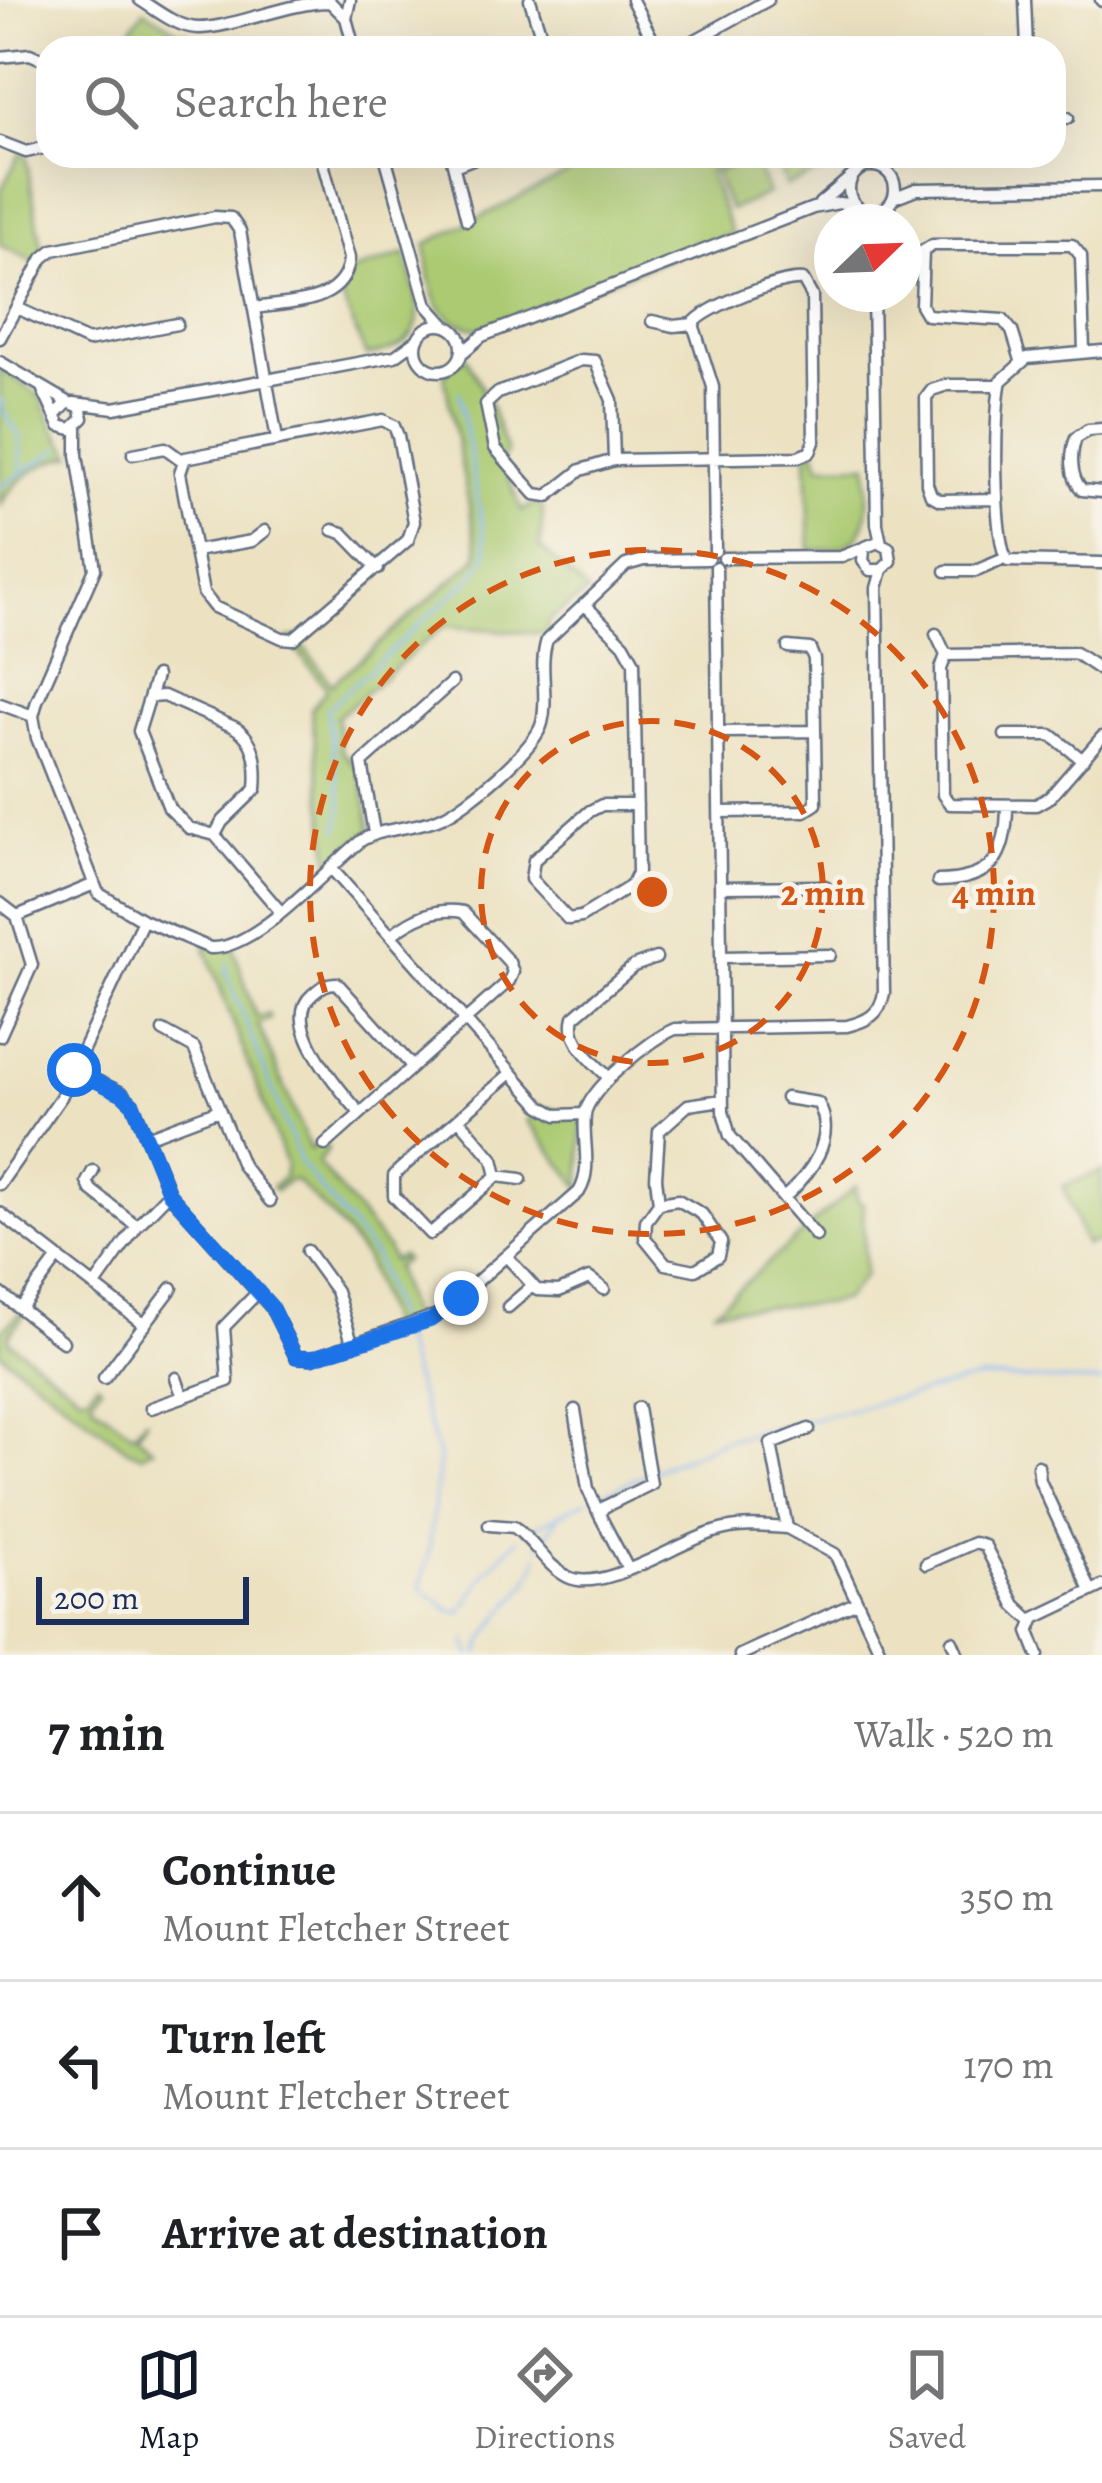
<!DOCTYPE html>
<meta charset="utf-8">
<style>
:root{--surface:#fff;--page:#f2f2f2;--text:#202124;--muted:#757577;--line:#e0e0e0;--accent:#111827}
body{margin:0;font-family:Alegreya,serif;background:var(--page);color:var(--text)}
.compass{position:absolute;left:814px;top:204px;width:108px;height:108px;border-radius:50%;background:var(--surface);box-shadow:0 12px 48px #0002;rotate:67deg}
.scale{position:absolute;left:36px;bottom:30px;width:213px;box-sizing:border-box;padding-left:12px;border:6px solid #1b2f5e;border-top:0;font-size:33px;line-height:42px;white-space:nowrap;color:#1b2f5e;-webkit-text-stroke:9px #f7f3e8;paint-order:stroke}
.stop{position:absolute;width:36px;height:36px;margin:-27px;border:9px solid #1a73e8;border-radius:50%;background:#fff}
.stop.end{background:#1a73e8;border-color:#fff;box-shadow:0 3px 12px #0008}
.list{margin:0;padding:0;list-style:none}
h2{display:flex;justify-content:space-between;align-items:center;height:156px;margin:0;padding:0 48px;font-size:51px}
h2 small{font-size:39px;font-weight:400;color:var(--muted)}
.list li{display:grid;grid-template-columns:78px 1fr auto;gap:36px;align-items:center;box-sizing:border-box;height:168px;padding:0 48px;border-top:3px solid var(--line)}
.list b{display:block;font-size:45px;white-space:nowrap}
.list p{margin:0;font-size:39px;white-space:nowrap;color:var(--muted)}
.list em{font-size:39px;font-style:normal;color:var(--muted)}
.icon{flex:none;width:66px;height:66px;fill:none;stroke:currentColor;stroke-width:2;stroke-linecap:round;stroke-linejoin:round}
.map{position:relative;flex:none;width:1102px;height:1655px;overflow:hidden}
.search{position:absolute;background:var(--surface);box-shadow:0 12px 48px #0002;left:36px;right:36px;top:36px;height:132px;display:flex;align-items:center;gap:30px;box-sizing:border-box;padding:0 42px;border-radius:36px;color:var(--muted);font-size:45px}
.sheet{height:660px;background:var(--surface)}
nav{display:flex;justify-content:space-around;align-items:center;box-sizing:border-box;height:168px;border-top:3px solid var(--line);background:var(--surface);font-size:33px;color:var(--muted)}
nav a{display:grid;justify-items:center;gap:6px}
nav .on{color:var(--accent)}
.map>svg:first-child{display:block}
.green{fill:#abca72;stroke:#637c68;stroke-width:3}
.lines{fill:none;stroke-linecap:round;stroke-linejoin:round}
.stream{stroke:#87b8f3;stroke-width:3}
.minor-casing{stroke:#646e81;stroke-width:15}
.minor{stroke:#fff;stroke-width:10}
.route{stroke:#1a73e8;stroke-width:15}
.ring{fill:none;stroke:#d45514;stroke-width:6;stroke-dasharray:21 15}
.centre{fill:#d45514;stroke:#f7f3e8;stroke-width:6}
.ring-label{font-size:36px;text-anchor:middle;font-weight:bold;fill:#d45514;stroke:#f7f3e8;stroke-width:9;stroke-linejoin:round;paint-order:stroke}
</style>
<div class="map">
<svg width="1102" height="1655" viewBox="0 0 1102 1655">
<rect width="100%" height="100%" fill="#f7f3e8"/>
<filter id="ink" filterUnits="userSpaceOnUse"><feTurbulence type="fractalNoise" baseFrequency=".00833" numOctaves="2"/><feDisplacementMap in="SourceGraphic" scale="24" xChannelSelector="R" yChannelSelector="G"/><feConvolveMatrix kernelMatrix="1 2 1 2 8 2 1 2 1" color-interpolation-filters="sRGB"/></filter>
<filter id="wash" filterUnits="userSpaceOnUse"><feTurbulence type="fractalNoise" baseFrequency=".004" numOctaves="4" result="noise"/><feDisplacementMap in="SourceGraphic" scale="48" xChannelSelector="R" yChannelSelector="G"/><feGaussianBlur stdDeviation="2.7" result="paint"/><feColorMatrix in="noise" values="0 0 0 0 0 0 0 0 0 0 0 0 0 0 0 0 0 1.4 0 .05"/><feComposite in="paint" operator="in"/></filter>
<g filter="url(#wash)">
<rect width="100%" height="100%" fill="#ece2c2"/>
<!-- green -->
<path class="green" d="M144,10l34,21 11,2 1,15 -70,-3z
M20,154l6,1 17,99 -7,9 -36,-18v-53z
M603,156h140l-35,16 24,62 -248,95c-53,-5 -54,-41 -58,-85z
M774,156h45l6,14 -39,16z
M753,157l15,37 -38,16 -16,-37z
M405,254c15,53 31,90 -39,102l-27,-65 12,-19z
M466,356l25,51 16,45 -6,8 21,51 14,-9 7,8 -3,37 48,45 -39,28 -3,14 -102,-8 -107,91 4,33 19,22 11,58 -41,33 -19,-154 16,-20 -39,-50 8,-2 36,47 142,-123 4,-9 -34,-177z
M0,369l40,27 15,34 18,25c-29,5 -62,25 -73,53z
M814,446l6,19 48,-1c0,49 7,89 -58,86l-3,-97z
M233,946l23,71 12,-3 2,5 -12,5 52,125 12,-7 6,7 -10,14 69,85 5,13 9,-5 3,4 -9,7 16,53 -22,8 -23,-69 -33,-41 -38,-38 -8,1 -12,10 -3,-4 12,-11 2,-11 -81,-218z
M540,1108l42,5 -1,75 -54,-67z
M1102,1171v68l-17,6 -22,-59z
M856,1186l1,13 6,6 2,70 -20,24 -21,5 -109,5z
M20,1313l3,3 -14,19v6l71,54 8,-1 9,-12 4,4 -9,12 2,6 39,29 14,-15 -10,17 16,14 -12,6 -13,-5 -128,-97v-21z"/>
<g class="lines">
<!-- stream -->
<path class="stream" d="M0,398l3,12 16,25 3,37
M0,487l60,-39
M338,829l4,-23 -15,-97 148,-135 12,-20 -28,-161
M228,964l-2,7 75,193 74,92 22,69
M400,1334l39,124 -10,95 -9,35 31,23 10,1 25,-40 32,-33
M655,1470l69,-30 258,-62 120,4
M595,1497l51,-23
M525,1532l61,-31
M540,1547l19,-33
M466,1640l5,15
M479,1655c8,-39 51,-58 59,-99"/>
</g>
</g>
<g filter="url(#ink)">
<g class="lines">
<defs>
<path id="minor" d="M140,0c16,10 32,23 50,27 29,7 99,-26 140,-25
M328,0l18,18 8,30
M530,0l15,48
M632,0l25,48
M1025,0l2,48
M1101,0l1,1
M346,18l4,-18
M506,48l35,-10
M681,48l87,-48
M0,57l30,-3 18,8
M1054,118h14
M0,142l26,10 22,-5
M385,156l42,149 18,20
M451,156l16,64
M454,166l26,-10
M849 189a23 23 0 1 1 46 0a23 23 0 1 1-46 0Z
M893,198l23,-9 186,-3
M820,203l32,-27
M873,294l4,230 4,19
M17,308l71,33 89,-17
M254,308c36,-6 92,-3 95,-50l-28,-102
M693,324l20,63 2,164
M416 348a23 23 0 1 1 46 0a23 23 0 1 1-46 0Z
M0,338l43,-80 10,-8 162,-33 16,1 9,13 37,208
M1102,351l-75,7 -26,23c-7,26 -8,164 7,180l94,2
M461,354l21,-18 331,-128 26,-5 16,2
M1021,360l-9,-29 -9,-11 -76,-5 -6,-10 2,-54 10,-6h139l9,11 3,95
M0,362l68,40
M43,390l17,36 12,3 11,-11 -3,-11 -12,-5 -12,13
M74,403l40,5 153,-28 128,-24 22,-16
M383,420l11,6 4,10 16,86 -6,18 -115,99 -11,-1 -68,-31 -11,-14 -23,-120 5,-15z
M77,427v28l18,114 -58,132 -4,15 4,22 61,155 45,27 67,28c45,3 116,-79 152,-108 25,-14 55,-11 80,-23 24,-10 94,-69 100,-94 7,-27 -4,-56 5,-83l79,-75 18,-5 64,-1
M1102,429l-14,1 -12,8c-6,16 -6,39 6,52l20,2
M133,454l32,-6 18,13
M614,460l-2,-60 -17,-39 -14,-1 -83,33 -12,11 9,44 40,46 13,2 33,-26 33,-10 184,-3 12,-5 4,-10 -2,-146 -9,-16c-21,-3 -98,27 -110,44l-19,2 -22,-5
M998,499l-58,1 -9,-5 -4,-11 -1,-86 6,-8 15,-5h53
M333,530l10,3 35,36
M195,551l57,-10 13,-10
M724,558l117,-1 37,-15 11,6 2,13 -9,9h-12l-7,-9 1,-11
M716,567l7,544 7,25 86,100
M946,571h30l28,-12
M584,604l40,40 10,18 4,210 -7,14 -50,31 -13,2 -37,-40 3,-19 56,-49 12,-6h35
M936,634l10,21 -5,14 2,126 7,9 86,1 14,-8 52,-60
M946,655l129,-2 27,18
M156,676l-17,55 30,77 20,20 26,7 65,76
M150,697l14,-1 70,31c22,12 24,38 22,62l-34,33 -7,13
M0,704l33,12
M719,732l96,-1
M1005,735h46l32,25
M720,812l85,-1 11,-7 -2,-145 -4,-10 -22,-2
M374,833l-12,-70 90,-81
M331,868l210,238 16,9 28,-1
M938,881c55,-1 69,-24 69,-76
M721,887l104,-1
M0,903l17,13 15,49 -32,71
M17,916l75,-31
M723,957l107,-2
M163,1031l31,17 48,117 28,36
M74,1070l48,23 11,11 36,89 102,114 25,50 16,1 128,-44 139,-122c14,-23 3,-52 6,-77 2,-25 67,-77 90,-86l172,-3c20,-5 33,-11 37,-33l-7,-405 5,-18
M609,1078c-16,-17 -42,-36 -35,-61l60,-51 22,-8
M360,1113c-20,-23 -80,-91 -48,-118 9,-8 13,-12 25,-12l75,83
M459,1119l34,40 4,17 -67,58 -36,-38v-20l4,-5 112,-97
M147,1137l72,-27
M325,1145l184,-164 4,-9 -4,-10 -46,-50c-28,-5 -50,6 -72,23
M93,1171l-6,11 4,8 46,36
M497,1176l24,3
M0,1184l61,-87 82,-177
M785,1197c25,-23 53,-59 33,-94l-32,-5
M678,1200l24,14 19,28 -3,14 -23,14 -29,-6 -21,-26 1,-17 13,-18z
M659,1203l-3,-25 3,-47 29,-26 34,-5
M0,1213l145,112
M307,1251l29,40 17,54
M507,1257l30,33 22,1 30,-13 15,11
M96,1284l41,-58 32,-33
M0,1293l63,49
M508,1307l23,-20
M21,1308l37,-50
M104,1378l68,-90
M176,1378l7,19
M151,1408l77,-27 -4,-54 34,-35
M575,1410l13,79 11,25
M809,1429l-38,15 16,84 48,26 47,101
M1038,1466l2,15 51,110
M489,1525l25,2c20,14 32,39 54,50 35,17 108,-34 146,-45 24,-8 48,-6 73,-4
M926,1564l48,-21 11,3 30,59 18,17
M627,1567l-28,-53 5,-7 47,-23 -13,-76
M952,1641l6,14
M740,1655l117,-53
M1038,1655l-9,-23 6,-14 67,-32"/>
</defs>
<!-- minor casing -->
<use href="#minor" class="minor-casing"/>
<!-- minor -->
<use href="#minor" class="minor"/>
</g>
</g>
<g class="lines" filter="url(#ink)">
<!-- route -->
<path class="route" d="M74,1070l48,24 11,10 36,89 102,113 25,51 16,1 119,-38 30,-22"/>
</g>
<!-- distance rings -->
<g class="ring">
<circle cx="652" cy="892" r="171"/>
<circle cx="652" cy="892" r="342"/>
</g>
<circle cx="652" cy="892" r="18" class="centre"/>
<g class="ring-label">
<text x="823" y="905">2 min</text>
<text x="994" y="905">4 min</text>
</g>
</svg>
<svg class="compass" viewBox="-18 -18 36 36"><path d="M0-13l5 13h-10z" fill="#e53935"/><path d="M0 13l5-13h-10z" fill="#757577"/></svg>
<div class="scale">200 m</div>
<div class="stop" style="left:74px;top:1070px"></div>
<div class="stop end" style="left:461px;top:1298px"></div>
<div class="search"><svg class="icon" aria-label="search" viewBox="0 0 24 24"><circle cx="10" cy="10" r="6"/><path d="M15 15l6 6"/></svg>Search here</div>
</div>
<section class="sheet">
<h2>7 min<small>Walk · 520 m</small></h2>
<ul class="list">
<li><svg class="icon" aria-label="ahead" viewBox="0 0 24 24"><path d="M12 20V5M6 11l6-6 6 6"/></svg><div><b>Continue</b><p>Mount Fletcher Street</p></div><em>350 m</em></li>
<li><svg class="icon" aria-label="left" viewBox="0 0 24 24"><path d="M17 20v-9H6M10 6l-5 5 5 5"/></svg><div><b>Turn left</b><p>Mount Fletcher Street</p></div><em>170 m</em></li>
<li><svg class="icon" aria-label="arrive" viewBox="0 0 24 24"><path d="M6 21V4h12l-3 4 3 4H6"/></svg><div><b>Arrive at destination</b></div></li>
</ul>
</section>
<nav>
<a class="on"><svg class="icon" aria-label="map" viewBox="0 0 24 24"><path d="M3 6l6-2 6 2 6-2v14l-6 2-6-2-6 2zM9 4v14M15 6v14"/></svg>Map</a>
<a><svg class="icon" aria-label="directions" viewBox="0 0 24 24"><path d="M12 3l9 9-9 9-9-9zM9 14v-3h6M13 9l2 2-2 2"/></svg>Directions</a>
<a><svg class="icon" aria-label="saved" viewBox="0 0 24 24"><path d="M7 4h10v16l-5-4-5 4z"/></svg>Saved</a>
</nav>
